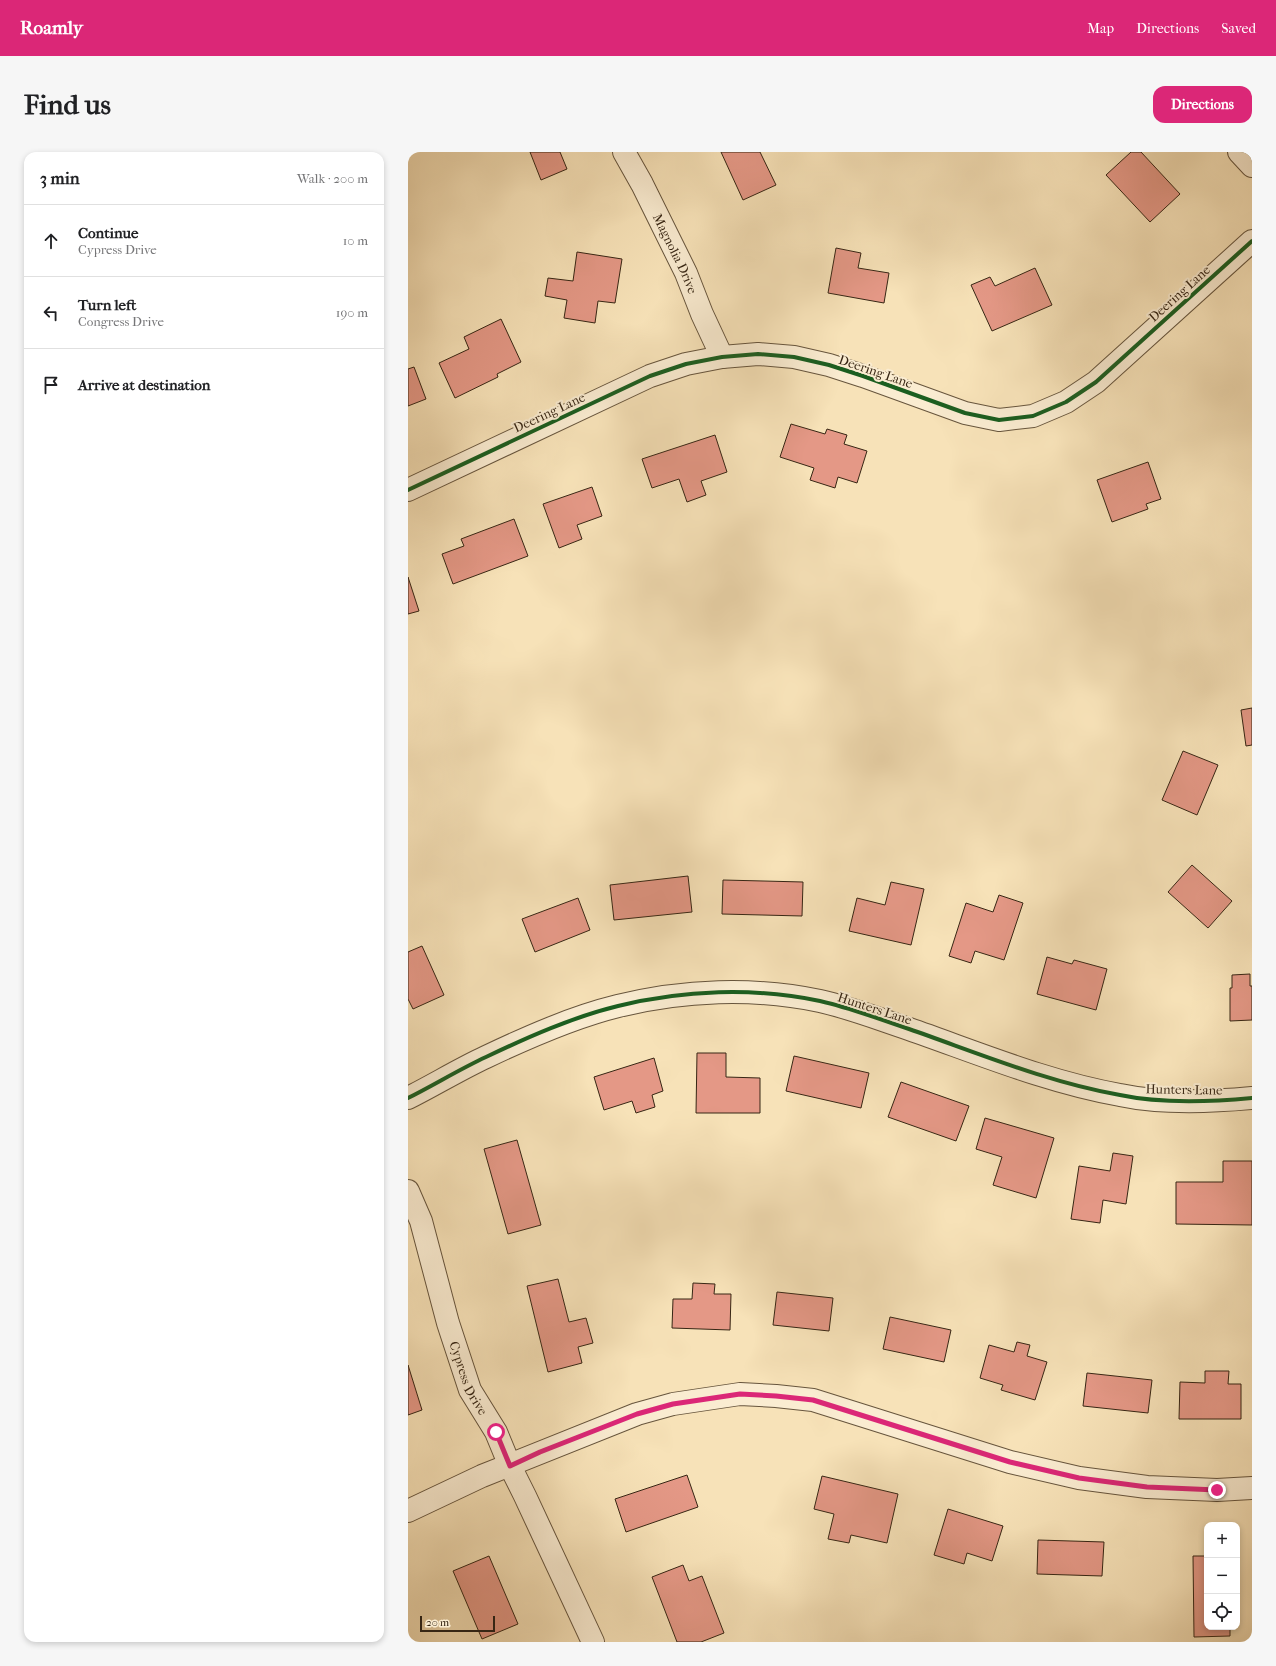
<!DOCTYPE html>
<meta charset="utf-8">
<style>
:root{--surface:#fff;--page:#f6f6f6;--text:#202124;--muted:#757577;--line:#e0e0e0;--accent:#db2777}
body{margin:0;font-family:"IM FELL French Canon",serif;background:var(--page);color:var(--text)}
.controls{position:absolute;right:12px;bottom:12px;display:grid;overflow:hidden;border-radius:8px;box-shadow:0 2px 6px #0003}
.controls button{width:36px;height:36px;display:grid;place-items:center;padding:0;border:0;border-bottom:1px solid var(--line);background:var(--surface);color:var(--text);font:20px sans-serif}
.scale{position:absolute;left:12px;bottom:10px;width:75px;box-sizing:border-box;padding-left:4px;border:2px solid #372614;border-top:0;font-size:11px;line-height:14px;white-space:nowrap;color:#372614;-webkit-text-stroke:3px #faecd1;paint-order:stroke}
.stop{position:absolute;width:12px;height:12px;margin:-9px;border:3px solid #db2777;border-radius:50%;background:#fff}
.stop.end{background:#db2777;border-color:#fff;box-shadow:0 1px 4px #0008}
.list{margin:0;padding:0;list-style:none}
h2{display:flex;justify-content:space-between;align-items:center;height:52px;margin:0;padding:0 16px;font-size:17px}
h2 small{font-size:13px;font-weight:400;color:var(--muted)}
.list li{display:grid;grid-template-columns:26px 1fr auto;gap:12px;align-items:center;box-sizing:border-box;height:72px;padding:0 16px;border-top:1px solid var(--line)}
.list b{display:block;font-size:15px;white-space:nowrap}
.list p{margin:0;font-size:13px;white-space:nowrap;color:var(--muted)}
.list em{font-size:13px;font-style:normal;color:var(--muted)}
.icon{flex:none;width:22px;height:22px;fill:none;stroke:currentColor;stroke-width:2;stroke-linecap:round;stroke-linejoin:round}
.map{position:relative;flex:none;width:844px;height:1490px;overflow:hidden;border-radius:12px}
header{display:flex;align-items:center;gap:24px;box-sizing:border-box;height:56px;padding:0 20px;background:var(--accent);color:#fff}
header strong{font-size:19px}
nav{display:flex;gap:22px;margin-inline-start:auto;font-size:14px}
.intro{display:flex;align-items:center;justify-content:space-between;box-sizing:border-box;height:96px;padding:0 24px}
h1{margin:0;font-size:28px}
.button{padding:10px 18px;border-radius:12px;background:var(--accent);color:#fff;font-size:14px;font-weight:700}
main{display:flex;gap:24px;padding:0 24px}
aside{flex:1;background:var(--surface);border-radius:12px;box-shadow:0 2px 6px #0003}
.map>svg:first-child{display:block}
.building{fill:#e49886;stroke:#372614}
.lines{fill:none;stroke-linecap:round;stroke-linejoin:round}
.minor-casing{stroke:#67553d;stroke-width:24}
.minor{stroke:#faecd1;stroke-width:22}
.cycleway-casing{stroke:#faecd1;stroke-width:6}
.cycleway{stroke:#1b5e20;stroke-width:4}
.route{stroke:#db2777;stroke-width:5}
.labels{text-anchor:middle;stroke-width:4;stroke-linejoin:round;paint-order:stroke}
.street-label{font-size:13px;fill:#372614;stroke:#faecd1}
</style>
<header>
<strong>Roamly</strong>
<nav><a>Map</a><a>Directions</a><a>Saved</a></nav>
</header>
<div class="intro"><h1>Find us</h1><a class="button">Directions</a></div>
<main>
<aside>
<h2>3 min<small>Walk · 200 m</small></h2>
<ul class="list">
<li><svg class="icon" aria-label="ahead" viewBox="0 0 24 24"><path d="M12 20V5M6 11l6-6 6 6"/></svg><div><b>Continue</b><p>Cypress Drive</p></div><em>10 m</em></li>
<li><svg class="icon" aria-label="left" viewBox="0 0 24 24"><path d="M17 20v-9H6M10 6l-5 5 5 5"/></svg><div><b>Turn left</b><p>Congress Drive</p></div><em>190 m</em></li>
<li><svg class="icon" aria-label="arrive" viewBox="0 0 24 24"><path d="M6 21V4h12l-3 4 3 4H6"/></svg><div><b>Arrive at destination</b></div></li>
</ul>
</aside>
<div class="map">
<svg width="844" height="1490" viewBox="0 0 844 1490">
<rect width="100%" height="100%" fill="#f7e2b8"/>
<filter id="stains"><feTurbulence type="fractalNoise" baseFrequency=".005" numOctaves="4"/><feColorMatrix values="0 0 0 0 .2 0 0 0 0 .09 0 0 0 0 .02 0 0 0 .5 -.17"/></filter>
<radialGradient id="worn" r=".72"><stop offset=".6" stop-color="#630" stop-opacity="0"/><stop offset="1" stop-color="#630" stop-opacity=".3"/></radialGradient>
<!-- building -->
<path class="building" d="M122,0h30l7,17 -26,11z
M313,0h39l16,33 -33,15z
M723,0h10l39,42 -30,28 -44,-47z
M428,96l25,5 -3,15 31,5 -5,30 -56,-10z
M169,100l45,7 -7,44 -17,-2 -3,22 -31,-5 3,-18 -22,-4 3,-18 25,3z
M627,116l17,37 -60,26 -21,-46 19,-8 5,9z
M93,167l20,43 -24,12 1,3 -43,21 -16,-35 30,-14 -5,-12z
M6,215l12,32 -18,7v-37z
M383,272l34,10 2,-5 20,6 -3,9 23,7 -10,32 -19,-6 -3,11 -25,-8 4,-12 -34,-11z
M307,283l12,37 -26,9 5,14 -19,7 -8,-23 -27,9 -10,-29z
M740,310l13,37 -15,5 2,5 -36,13 -15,-42z
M184,335l10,29 -25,9 5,14 -23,9 -16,-44z
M106,367l14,37 -75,28 -11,-30 22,-8 -3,-7z
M0,425l11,34 -11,3z
M844,556v37l-6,1 -5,-36z
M775,599l35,14 -21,50 -35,-15z
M784,713l40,36 -24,27 -40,-36z
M280,724l4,36 -78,8 -4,-35z
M315,728l80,2 -1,34 -80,-2z
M483,730l33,7 -13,56 -62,-14 8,-33 28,7z
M591,743l24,8 -19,57 -29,-9 -4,12 -22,-7 17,-53 27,9z
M170,746l12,32 -55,22 -13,-33z
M14,794l22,49 -31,14 -5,-10v-47z
M639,805l25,7 2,-4 33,9 -11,41 -59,-16z
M842,822v12h2v34l-22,1v-33h2v-13z
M289,901h29v24l34,1v35h-64z
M386,904l75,17 -8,35 -75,-17z
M246,906l9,33 -11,4 3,12 -19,6 -4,-12 -28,9 -10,-33z
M493,930l68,24 -13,35 -68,-24z
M577,966l69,20 -18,60 -43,-13 9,-28 -26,-8z
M109,988l24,85 -33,9 -24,-85z
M705,1001l20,3 -7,48 -23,-4 -3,23 -29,-4 8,-53 31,5z
M815,1009h29v64l-76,-1v-42h47z
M150,1127l11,43 17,-4 7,25 -15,4 4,16 -34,9 -21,-86z
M285,1131l22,1 -1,10h17l-1,36 -58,-2 1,-29h19z
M369,1140l56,6 -4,33 -56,-6z
M482,1165l61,13 -7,32 -61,-13z
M609,1190l13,3 -3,11 20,6 -12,38 -34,-10 2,-5 -23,-7 9,-33 25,7z
M0,1213l14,45 -14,5z
M797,1219h24l-1,13h13v35h-62l1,-37 25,1z
M679,1221l65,7 -4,33 -65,-7z
M279,1323l11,32 -72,25 -11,-33z
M414,1324l76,18 -11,49 -36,-8 -2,8 -21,-4 6,-25 -20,-5z
M540,1357l55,17 -11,35 -25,-8 -3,11 -30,-9z
M630,1388l66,2 -2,34 -65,-2z
M81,1404l29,68 -36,15 -29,-68z
M785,1404h14v71h23v9l-36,1z
M275,1413l6,16 13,-5 22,57 -23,9h-24l-25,-65z"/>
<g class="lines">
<defs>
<g id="minor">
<path id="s1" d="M216,0l18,32 44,89 16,41 20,43"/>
<path d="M831,0l13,14"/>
<path d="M0,338l242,-114 36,-12 36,-7 36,-3 36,3 35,8 34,11 102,37 34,7 34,-4 33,-14 30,-20 156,-141"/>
<path d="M0,946c26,-13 52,-29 78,-41 42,-20 87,-40 132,-51 65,-16 136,-19 202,-5 31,7 59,18 89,28 69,24 138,53 211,66 42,9 89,7 132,3"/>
<path id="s2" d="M0,1039l13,30 27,102 22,67 26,42 14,34 15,30 68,146"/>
<path d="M0,1359l74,-35 155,-62 36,-10 67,-10 36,2 37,4 197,62 69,16 68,9 70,3 35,-2"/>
</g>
</defs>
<!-- minor casing -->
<use href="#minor" class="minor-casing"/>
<!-- minor -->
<use href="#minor" class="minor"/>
<defs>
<path id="cycleway" d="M0,338l242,-114 36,-12 36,-7 36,-3 36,3 35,8 34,11 102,37 34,7 34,-4 33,-14 30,-20 156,-141
M0,946c26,-13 52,-29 78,-41 42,-20 87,-40 132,-51 65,-16 136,-19 202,-5 31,7 59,18 89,28 69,24 138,53 211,66 42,9 89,7 132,3"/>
</defs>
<!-- cycleway casing -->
<use href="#cycleway" class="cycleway-casing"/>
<!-- cycleway -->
<use href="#cycleway" class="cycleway"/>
</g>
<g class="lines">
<!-- route -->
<path class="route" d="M88,1280l14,34 30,-14 97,-38 36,-10 67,-10 36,2 37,4 197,62 69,16 68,9 70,3"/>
</g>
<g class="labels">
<!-- street labels -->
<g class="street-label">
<text dy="5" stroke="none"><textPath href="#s1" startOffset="114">Magnolia Drive</textPath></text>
<text transform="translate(771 141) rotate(-42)" y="5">Deering Lane</text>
<text transform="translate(468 219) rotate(19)" y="5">Deering Lane</text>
<text transform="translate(141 260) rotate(-25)" y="5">Deering Lane</text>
<text transform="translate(467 856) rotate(18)" y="5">Hunters Lane</text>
<text transform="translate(776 937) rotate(1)" y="5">Hunters Lane</text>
<text dy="5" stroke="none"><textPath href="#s2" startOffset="197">Cypress Drive</textPath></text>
</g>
</g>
<rect width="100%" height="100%" filter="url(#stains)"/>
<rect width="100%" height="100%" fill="url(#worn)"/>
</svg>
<div class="controls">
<button>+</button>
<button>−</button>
<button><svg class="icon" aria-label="locate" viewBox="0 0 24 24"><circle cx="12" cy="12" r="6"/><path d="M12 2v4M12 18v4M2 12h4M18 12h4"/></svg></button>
</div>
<div class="scale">20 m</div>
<div class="stop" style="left:88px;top:1280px"></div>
<div class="stop end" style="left:809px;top:1338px"></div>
</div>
</main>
